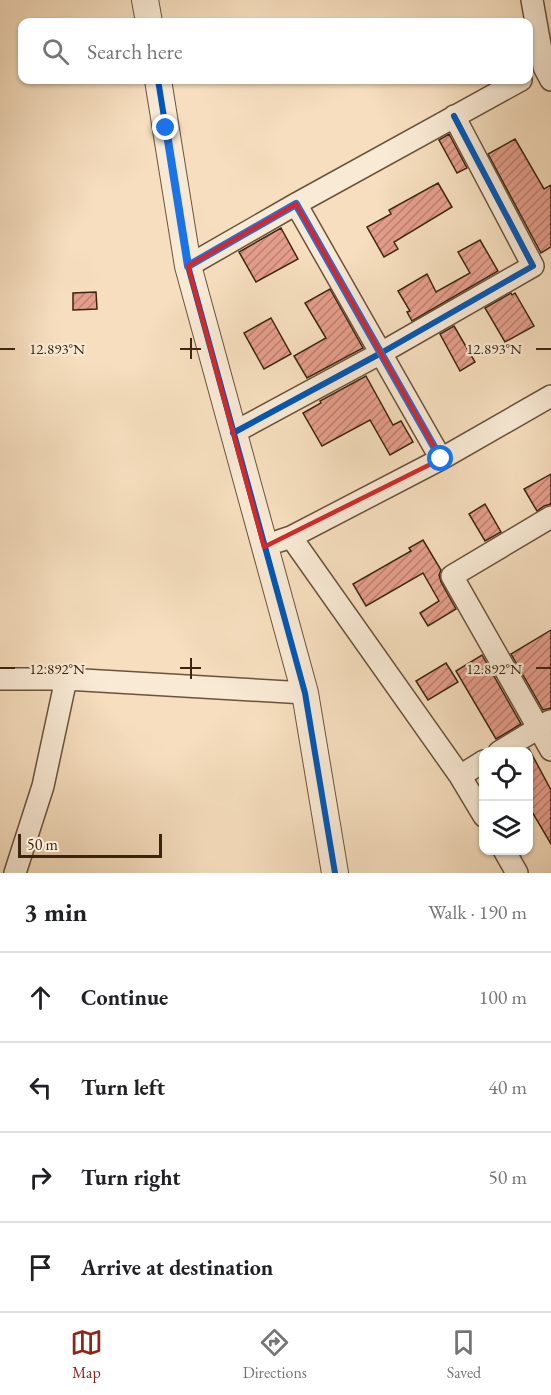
<!DOCTYPE html>
<meta charset="utf-8">
<style>
:root{--surface:#fff;--page:#f2f2f2;--text:#202124;--muted:#757577;--line:#e0e0e0;--accent:#8f2418}
body{margin:0;font-family:"EB Garamond",serif;background:var(--page);color:var(--text)}
.controls{position:absolute;right:18px;bottom:18px;display:grid;overflow:hidden;border-radius:12px;box-shadow:0 2px 4px #0004}
.controls button{width:54px;height:54px;display:grid;place-items:center;padding:0;border:0;border-bottom:2px solid var(--line);background:var(--surface);color:var(--text);font:30px sans-serif}
.scale{position:absolute;left:18px;bottom:15px;width:144px;box-sizing:border-box;padding-left:6px;border:3px solid #3c2510;border-top:0;font-size:16px;line-height:21px;white-space:nowrap;color:#3c2510;-webkit-text-stroke:4px #f9ead5;paint-order:stroke}
.stop{position:absolute;width:18px;height:18px;margin:-14px;border:4px solid #1a73e8;border-radius:50%;background:#fff}
.stop.end{background:#1a73e8;border-color:#fff;box-shadow:0 2px 6px #0008}
.list{margin:0;padding:0;list-style:none}
h2{display:flex;justify-content:space-between;align-items:center;height:78px;margin:0;padding:0 24px;font-size:26px}
h2 small{font-size:20px;font-weight:400;color:var(--muted)}
.list li{display:grid;grid-template-columns:39px 1fr auto;gap:18px;align-items:center;box-sizing:border-box;height:90px;padding:0 24px;border-top:2px solid var(--line)}
.list b{display:block;font-size:22px;white-space:nowrap}
.list em{font-size:20px;font-style:normal;color:var(--muted)}
.icon{flex:none;width:33px;height:33px;fill:none;stroke:currentColor;stroke-width:2;stroke-linecap:round;stroke-linejoin:round}
.map{position:relative;flex:none;width:551px;height:873px;overflow:hidden}
.search{position:absolute;background:var(--surface);box-shadow:0 2px 4px #0004;left:18px;right:18px;top:18px;height:66px;display:flex;align-items:center;gap:15px;box-sizing:border-box;padding:0 21px;border-radius:12px;color:var(--muted);font-size:22px}
.sheet{height:438px;background:var(--surface)}
nav{display:flex;justify-content:space-around;align-items:center;box-sizing:border-box;height:84px;border-top:2px solid var(--line);background:var(--surface);font-size:16px;color:var(--muted)}
nav a{display:grid;justify-items:center;gap:3px}
nav .on{color:var(--accent)}
.map>svg:first-child{display:block}
.building{fill:url(#building-hatch);stroke:#3c2510;stroke-width:1.5}
.lines{fill:none;stroke-linecap:round;stroke-linejoin:round}
.minor-casing{stroke:#6a533c;stroke-width:24}
.tertiary-casing{stroke:#6a533c;stroke-width:28}
.minor{stroke:#f9ead5;stroke-width:21}
.tertiary{stroke:#f9ead5;stroke-width:26}
.cycleway-casing{stroke:#f9ead5;stroke-width:10}
.cycleway{stroke:#0057b8;stroke-width:6}
.route{stroke:#1a73e8;stroke-width:8}
.marked{fill:none;stroke:#d62828;stroke-width:4.5;stroke-linejoin:round}
.ticks{fill:none;stroke:#3c2510;stroke-width:2}
.ticks-label{font-size:15px;text-anchor:middle;fill:#3c2510;stroke:#f9ead5;stroke-width:4.5;stroke-linejoin:round;paint-order:stroke}
</style>
<div class="map">
<svg width="551" height="873" viewBox="0 0 551 873">
<defs>
<pattern id="building-hatch" width="6" height="6" patternUnits="userSpaceOnUse" patternTransform="scale(1.5)"><rect width="6" height="6" fill="#e69e8c"/><path d="M-1 1l2-2M0 6l6-6M5 7l2-2" fill="none" stroke="#bc8171"/></pattern>
</defs>
<rect width="100%" height="100%" fill="#f6debe"/>
<filter id="stains"><feTurbulence type="fractalNoise" baseFrequency=".00333" numOctaves="4"/><feColorMatrix values="0 0 0 0 .2 0 0 0 0 .09 0 0 0 0 .02 0 0 0 .5 -.17"/></filter>
<radialGradient id="worn" r=".72"><stop offset=".6" stop-color="#630" stop-opacity="0"/><stop offset="1" stop-color="#630" stop-opacity=".3"/></radialGradient>
<!-- building -->
<path class="building" d="M449,134l18,34 -10,5 -18,-33z
M515,139l29,50 7,-4v62l-10,6 -53,-99z
M438,183l14,24 -58,35 4,7 -14,8 -17,-30 24,-13 -2,-4z
M281,228l17,31 -42,23 -17,-30z
M480,240l18,31 -86,50 -5,-9 3,-1 -12,-20 29,-17 9,18 34,-19 -12,-21z
M330,289l33,59 -56,30 -13,-22 32,-18 -21,-35z
M96,292l1,17 -24,1v-17z
M511,293l1,2 3,-2 19,33 -29,16 -20,-34z
M271,318l20,36 -27,15 -20,-36z
M454,326l21,36 -15,9 -20,-37z
M366,376l27,49 8,-4 12,21 -23,13 -20,-35 -48,26 -19,-33 18,-10 -1,-2z
M551,474v30l-7,2 -7,5 -13,-22z
M485,504l16,28 -16,9 -16,-27z
M423,540l18,30 -2,5 2,7 15,27 -28,17 -8,-13 19,-12 -16,-28 -57,33 -13,-22 58,-33 -2,-3z
M551,630v78l-8,2 -32,-56z
M482,655l39,69 -25,15 -40,-68z
M446,663l12,19 -30,18 -12,-19z
M529,749l22,41v54l-23,-39v-53h-4z"/>
<g class="lines">
<defs>
<path id="minor" d="M532,0l12,67 7,13
M296,204l145,255
M188,266l108,-62 225,-124
M233,433l148,-80 152,-87 -79,-150
M551,517l-99,59 99,174
M291,537l169,239 24,40
M279,541l12,-4 150,-78 110,-63
M0,679h66l239,14
M499,752l51,-31
M460,776l24,-15
M504,850l13,23
M15,873l28,-87 23,-107"/>
<path id="tertiary" d="M145,0l4,22
M158,80l30,186 117,427 30,180"/>
</defs>
<!-- minor casing -->
<use href="#minor" class="minor-casing"/>
<!-- tertiary casing -->
<use href="#tertiary" class="tertiary-casing"/>
<!-- minor -->
<use href="#minor" class="minor"/>
<!-- tertiary -->
<use href="#tertiary" class="tertiary"/>
<defs>
<path id="cycleway" d="M158,80l30,186 117,427 30,180
M233,433l148,-80 152,-87 -79,-150"/>
</defs>
<!-- cycleway casing -->
<use href="#cycleway" class="cycleway-casing"/>
<!-- cycleway -->
<use href="#cycleway" class="cycleway"/>
</g>
<g class="lines">
<!-- route -->
<path class="route" d="M166,128l22,138 108,-62 145,255"/>
</g>
<!-- marked area -->
<path class="marked" d="M296,204l145,255 -177,88 -76,-281z"/>
<!-- ticks -->
<path class="ticks" d="M191,338v21M0,349h15M180,349h21M536,349h15M191,658v21M0,668h15M180,668h21M536,668h15"/>
<g class="ticks-label">
<text x="57" y="354">12.893°N</text>
<text x="494" y="354">12.893°N</text>
<text x="57" y="674">12.892°N</text>
<text x="494" y="674">12.892°N</text>
</g>
<rect width="100%" height="100%" filter="url(#stains)"/>
<rect width="100%" height="100%" fill="url(#worn)"/>
</svg>
<div class="controls">
<button><svg class="icon" aria-label="locate" viewBox="0 0 24 24"><circle cx="12" cy="12" r="6"/><path d="M12 2v4M12 18v4M2 12h4M18 12h4"/></svg></button>
<button><svg class="icon" aria-label="layers" viewBox="0 0 24 24"><path d="M12 4l9 5-9 5-9-5zM3 14l9 5 9-5"/></svg></button>
</div>
<div class="scale">50 m</div>
<div class="stop" style="left:441px;top:459px"></div>
<div class="stop end" style="left:166px;top:128px"></div>
<div class="search"><svg class="icon" aria-label="search" viewBox="0 0 24 24"><circle cx="10" cy="10" r="6"/><path d="M15 15l6 6"/></svg>Search here</div>
</div>
<section class="sheet">
<h2>3 min<small>Walk · 190 m</small></h2>
<ul class="list">
<li><svg class="icon" aria-label="ahead" viewBox="0 0 24 24"><path d="M12 20V5M6 11l6-6 6 6"/></svg><div><b>Continue</b></div><em>100 m</em></li>
<li><svg class="icon" aria-label="left" viewBox="0 0 24 24"><path d="M17 20v-9H6M10 6l-5 5 5 5"/></svg><div><b>Turn left</b></div><em>40 m</em></li>
<li><svg class="icon" aria-label="right" viewBox="0 0 24 24"><path d="M7 20v-9h11M14 6l5 5-5 5"/></svg><div><b>Turn right</b></div><em>50 m</em></li>
<li><svg class="icon" aria-label="arrive" viewBox="0 0 24 24"><path d="M6 21V4h12l-3 4 3 4H6"/></svg><div><b>Arrive at destination</b></div></li>
</ul>
</section>
<nav>
<a class="on"><svg class="icon" aria-label="map" viewBox="0 0 24 24"><path d="M3 6l6-2 6 2 6-2v14l-6 2-6-2-6 2zM9 4v14M15 6v14"/></svg>Map</a>
<a><svg class="icon" aria-label="directions" viewBox="0 0 24 24"><path d="M12 3l9 9-9 9-9-9zM9 14v-3h6M13 9l2 2-2 2"/></svg>Directions</a>
<a><svg class="icon" aria-label="saved" viewBox="0 0 24 24"><path d="M7 4h10v16l-5-4-5 4z"/></svg>Saved</a>
</nav>
